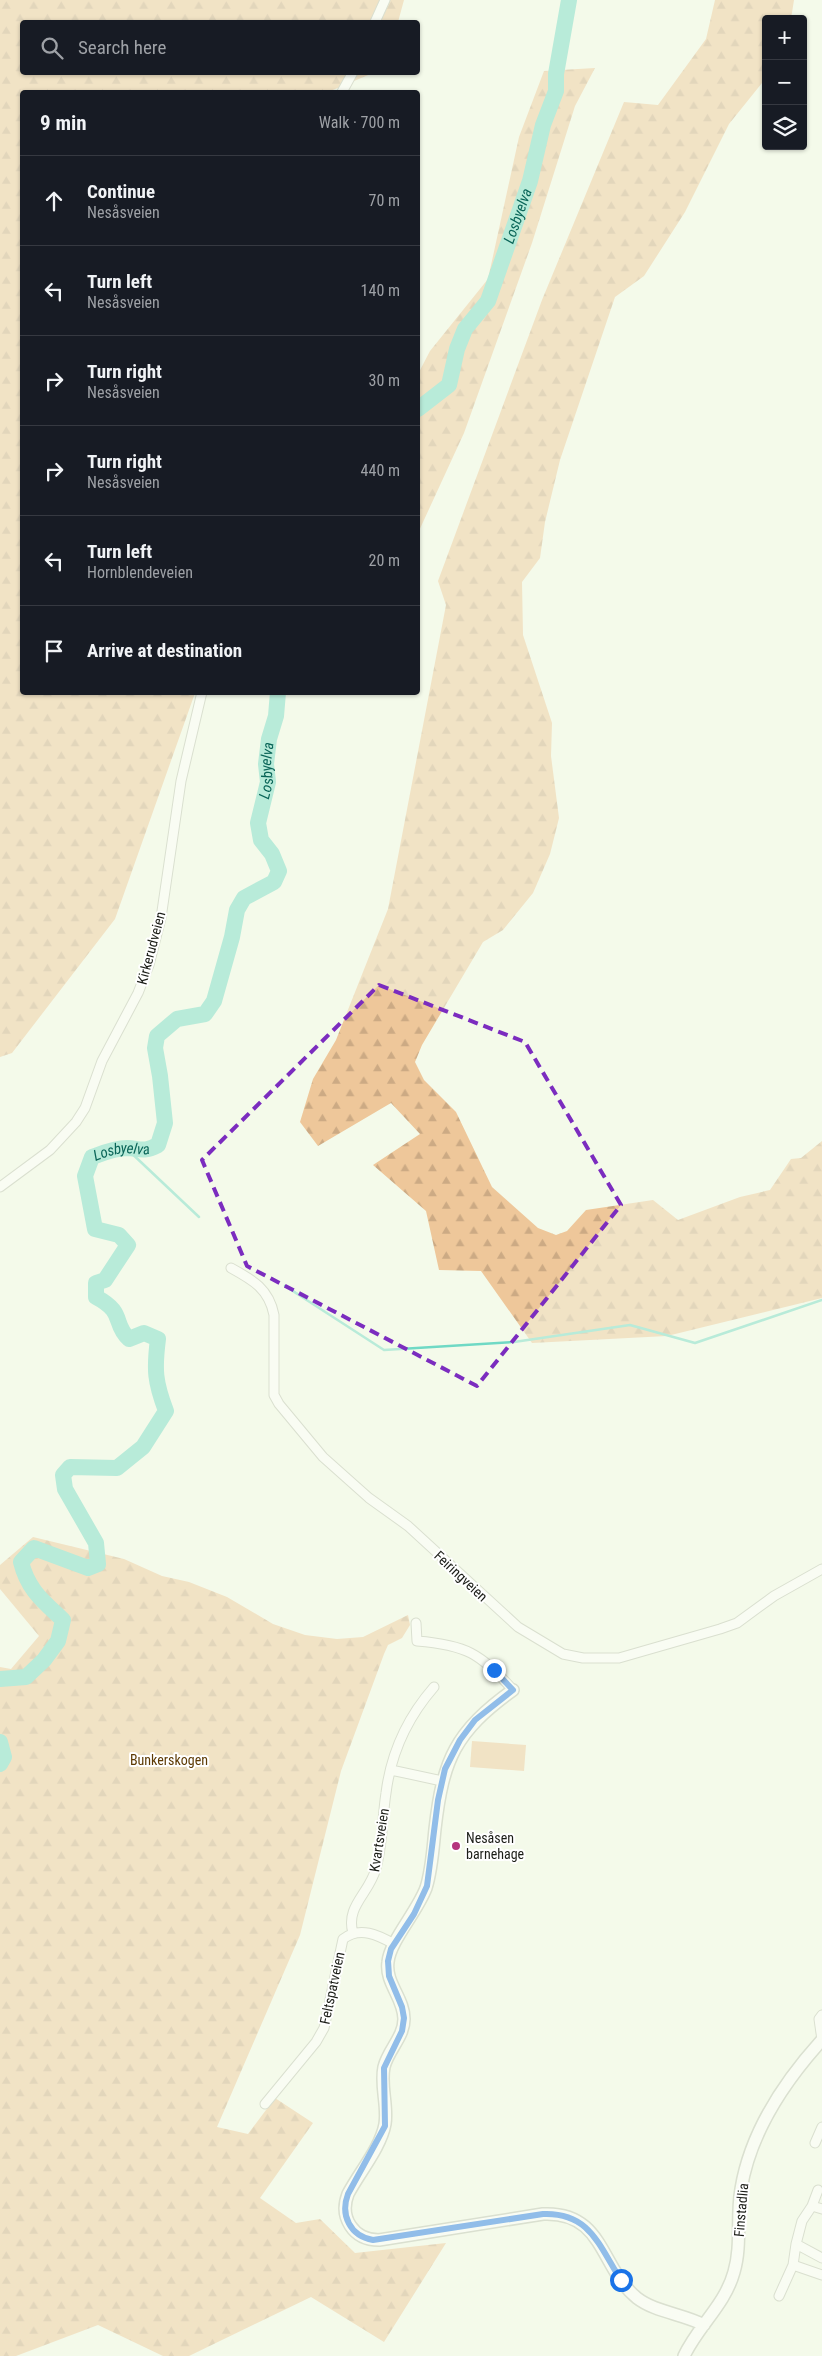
<!DOCTYPE html>
<meta charset="utf-8">
<style>
:root{--surface:#171b24;--page:#242831;--text:#f1f3f6;--muted:#9ea1a6;--line:#363941}
body{margin:0;font-family:"Roboto Condensed",sans-serif;background:var(--page);color:var(--text)}
.controls{position:absolute;right:15px;top:15px;display:grid;overflow:hidden;border-radius:5px;box-shadow:0 1px 4px #0004}
.controls button{width:45px;height:45px;display:grid;place-items:center;padding:0;border:0;border-bottom:1px solid var(--line);background:var(--surface);color:var(--text);font:25px sans-serif}
.stop{position:absolute;width:15px;height:15px;margin:-11px;border:4px solid #1a73e8;border-radius:50%;background:#fff}
.stop.end{background:#1a73e8;border-color:#fff;box-shadow:0 1px 5px #0008}
.list{margin:0;padding:0;list-style:none}
h2{display:flex;justify-content:space-between;align-items:center;height:65px;margin:0;padding:0 20px;font-size:21px}
h2 small{font-size:16px;font-weight:400;color:var(--muted)}
.list li{display:grid;grid-template-columns:32px 1fr auto;gap:15px;align-items:center;box-sizing:border-box;height:90px;padding:0 20px;border-top:1px solid var(--line)}
.list b{display:block;font-size:19px;white-space:nowrap}
.list p{margin:0;font-size:16px;white-space:nowrap;color:var(--muted)}
.list em{font-size:16px;font-style:normal;color:var(--muted)}
.icon{flex:none;width:28px;height:28px;fill:none;stroke:currentColor;stroke-width:2;stroke-linecap:round;stroke-linejoin:round}
.map{position:relative;flex:none;width:822px;height:2356px;overflow:hidden}
.search{position:absolute;background:var(--surface);box-shadow:0 1px 4px #0004;left:20px;top:20px;width:400px;height:55px;display:flex;align-items:center;gap:12px;box-sizing:border-box;padding:0 18px;border-radius:5px;color:var(--muted);font-size:19px}
.panel{position:absolute;background:var(--surface);box-shadow:0 1px 4px #0004;left:20px;top:90px;width:400px;height:605px;border-radius:5px}
.map>svg:first-child{display:block}
.grass{fill:#eec79a}
.forest{fill:url(#forest-firs)}
.lines{fill:none;stroke-linecap:round;stroke-linejoin:round}
.stream{stroke:#6fd9c5;stroke-width:2.5}
.river{stroke:#6fd9c5;stroke-width:16}
.minor-casing{stroke:#bac0b1;stroke-width:11}
.tertiary-casing{stroke:#bac0b1;stroke-width:14}
.minor{stroke:#fff;stroke-width:9}
.tertiary{stroke:#fff;stroke-width:11}
.route{stroke:#1a73e8;stroke-width:6}
.marked{fill:none;stroke:#7b2cbf;stroke-width:4;stroke-dasharray:10 6;stroke-linejoin:round}
.poi-dot{fill:#b5347f;stroke:#fff;stroke-width:2}
.labels{text-anchor:middle;stroke-width:4;stroke-linejoin:round;paint-order:stroke}
.street-label{font-size:14px;fill:#1b1d17;stroke:#fff}
.park-label{font-size:14px;fill:#5d3a04;stroke:#fff}
.poi-label{font-size:14px;fill:#1b1d17;stroke:#fff;text-anchor:start}
.water-label{font-size:15px;font-style:italic;fill:#0a6558;stroke:#fff}
</style>
<div class="map">
<svg width="822" height="2356" viewBox="0 0 822 2356">
<defs>
<pattern id="forest-firs" width="22" height="20" patternUnits="userSpaceOnUse" patternTransform="scale(1.25)"><rect width="22" height="20" fill="#eec79a"/><path d="M5 1l3.5 6h-7zM16 11l3.5 6h-7z" fill="#ccaa84"/></pattern>
</defs>
<rect width="100%" height="100%" fill="#f4faea"/>
<!-- grass -->
<path class="grass" d="M472,1741l54,4 -2,26 -54,-4z"/>
<!-- forest -->
<path class="forest" d="M0,0h404l-6,22h-376v50l351,1 -45,19h-306v600l173,1 -80,226 -103,134 -12,4z
M715,0h79l-3,19h-25v59l-37,46 -44,88 -41,64 -29,21 -55,163 -15,62 -5,36 -18,24 1,53 29,88 -1,33 8,62 -9,36 -17,39 -30,37 -20,12 -61,103 -7,17 9,18 32,32 36,75 46,41 18,7 11,-4 19,-21 67,-10 25,20 62,-23 30,-7 21,-31 10,-1 21,-17v157l-155,38 -135,7 -51,-72 -42,-1 -13,-59 -53,-46 47,-31 -29,-31 -73,43 -18,-24 13,-43 23,-39 52,-131 58,-304 -8,-24 104,-281 82,-198 34,3 48,-66z
M595,68l-20,38 -43,137 -68,190 -46,100v-159l12,-23 58,-72 31,-142 25,-66z
M33,1537l91,22 38,17 27,6 38,15 46,27 32,11 32,4 26,-2 45,-22 2,10 -8,13 -14,7 -4,9 -43,117 -41,164 -83,192 31,7 27,-36 38,25 -53,75 36,25 24,-4 35,34 91,-10 -62,99 -73,-45 -122,59h-26l-65,-31 -82,31h-16v-689l11,2 28,-33 -39,-47v-24z"/>
<g class="lines">
<!-- stream -->
<path class="stream" d="M126,1148l73,69
M285,1286l99,64 130,-8 116,-17 65,18 127,-43"/>
<!-- river -->
<g class="river">
<path id="s1" d="M418,409l31,-24 8,-36 8,-20 23,-28 42,-120 13,-56 13,-34v-17l13,-74"/>
<path id="s2" d="M0,1679l26,-2 18,-17 14,-19 5,-21c-20,-19 -35,-30 -42,-58l13,-14 54,20 10,-4 -2,-21 -31,-54 -2,-14 7,-8 47,1 26,-21 23,-36c-11,-29 -12,-41 -8,-72l-14,-6 -15,6c-17,-16 -3,-26 -33,-42v-14l9,-3 23,-35 -9,-10 -24,-6 -10,-53 7,-19c11,-4 23,-9 35,-9 15,1 17,4 31,-3l7,-22 -5,-47 -5,-28 2,-12 20,-17 28,-5 9,-13 18,-64 5,-27 7,-12 30,-16 5,-11 -7,-17 -11,-14 -3,-17 10,-41 -2,-18 3,-25 7,-23 2,-24"/>
<path d="M0,1742l4,15 -4,7"/>
</g>
<defs>
<path id="minor" d="M375,22l10,-22
M342,92l11,-20
M0,1187l50,-37 26,-28 9,-14 17,-47 36,-68 11,-28 12,-47 20,-137 21,-89
M231,1268c22,12 38,21 43,47v80l5,9 44,53 46,41 39,28 110,101 45,27 20,4h36l101,-29 17,-6 37,-27 48,-27
M416,1623l1,18c49,4 63,12 96,49
M391,1770l51,11
M353,1933c-8,-27 17,-40 23,-65 7,-24 6,-50 10,-75 5,-40 21,-75 48,-106
M822,2015l-3,4 3,21
M265,2104l51,-62 8,-14 19,-89c17,-13 35,-4 51,5
M815,2143l7,-16
M818,2190l-6,16 10,3
M812,2206l-10,15 -6,23 26,14
M793,2265l29,10
M779,2296l14,-31 3,-21"/>
<path id="tertiary" d="M513,1690c-58,42 -70,69 -78,139 -2,19 -3,40 -9,59 -9,24 -36,53 -38,74 -3,21 16,36 16,57 0,18 -16,31 -20,48 -4,19 4,38 1,57 -4,23 -26,49 -37,70 -9,23 5,46 31,46l164,-26c61,-3 57,54 94,84 18,14 46,16 67,27
M684,2356c14,-30 41,-51 50,-84 8,-27 2,-56 7,-83 9,-55 43,-107 80,-148"/>
</defs>
<!-- minor casing -->
<use href="#minor" class="minor-casing"/>
<!-- tertiary casing -->
<use href="#tertiary" class="tertiary-casing"/>
<!-- minor -->
<use href="#minor" class="minor"/>
<!-- tertiary -->
<use href="#tertiary" class="tertiary"/>
</g>
<g class="lines">
<!-- route -->
<path class="route" d="M494,1670l19,20 -38,30 -15,20 -15,29 -7,31 -11,86 -13,28 -23,35 -3,12 1,15 13,31 2,11 -2,13 -18,37 1,58 -37,68c-8,21 2,42 25,46l170,-26c47,-2 56,32 78,66"/>
</g>
<!-- marked area -->
<path d="M0 0H822V2356H0ZM379,985l146,57 96,163 -144,181 -230,-120 -45,-106z" fill="#f4faea" fill-opacity=".55" fill-rule="evenodd"/>
<path class="marked" d="M379,985l146,57 96,163 -144,181 -230,-120 -45,-106z"/>
<!-- markers -->
<circle class="poi-dot" cx="456" cy="1846" r="5"/>
<g class="labels">
<!-- street labels -->
<g class="street-label">
<text transform="translate(151 948) rotate(-75)" y="5">Kirkerudveien</text>
<text transform="translate(461 1576) rotate(43)" y="5">Feiringveien</text>
<text transform="translate(379 1840) rotate(-81)" y="5">Kvartsveien</text>
<text transform="translate(332 1988) rotate(-78)" y="5">Feltspatveien</text>
<text transform="translate(741 2210) rotate(-85)" y="5">Finstadlia</text>
</g>
<!-- park labels -->
<g class="park-label">
<text x="169" y="1765">Bunkerskogen</text>
</g>
<!-- poi labels -->
<g class="poi-label">
<text x="466" y="1843">Nesåsen<tspan x="466" dy="16">barnehage</tspan></text>
</g>
<!-- water labels -->
<g class="water-label">
<text dy="5" stroke="none"><textPath href="#s1" startOffset="224">Losbyelva</textPath></text>
<text dy="5" stroke="none"><textPath href="#s2" startOffset="1336">Losbyelva</textPath></text>
<text dy="5" stroke="none"><textPath href="#s2" startOffset="856">Losbyelva</textPath></text>
</g>
</g>
</svg>
<div class="controls">
<button>+</button>
<button>−</button>
<button><svg class="icon" aria-label="layers" viewBox="0 0 24 24"><path d="M12 4l9 5-9 5-9-5zM3 14l9 5 9-5"/></svg></button>
</div>
<div class="stop" style="left:621px;top:2280px"></div>
<div class="stop end" style="left:494px;top:1670px"></div>
<div class="search"><svg class="icon" aria-label="search" viewBox="0 0 24 24"><circle cx="10" cy="10" r="6"/><path d="M15 15l6 6"/></svg>Search here</div>
<section class="panel">
<h2>9 min<small>Walk · 700 m</small></h2>
<ul class="list">
<li><svg class="icon" aria-label="ahead" viewBox="0 0 24 24"><path d="M12 20V5M6 11l6-6 6 6"/></svg><div><b>Continue</b><p>Nesåsveien</p></div><em>70 m</em></li>
<li><svg class="icon" aria-label="left" viewBox="0 0 24 24"><path d="M17 20v-9H6M10 6l-5 5 5 5"/></svg><div><b>Turn left</b><p>Nesåsveien</p></div><em>140 m</em></li>
<li><svg class="icon" aria-label="right" viewBox="0 0 24 24"><path d="M7 20v-9h11M14 6l5 5-5 5"/></svg><div><b>Turn right</b><p>Nesåsveien</p></div><em>30 m</em></li>
<li><svg class="icon" aria-label="right" viewBox="0 0 24 24"><path d="M7 20v-9h11M14 6l5 5-5 5"/></svg><div><b>Turn right</b><p>Nesåsveien</p></div><em>440 m</em></li>
<li><svg class="icon" aria-label="left" viewBox="0 0 24 24"><path d="M17 20v-9H6M10 6l-5 5 5 5"/></svg><div><b>Turn left</b><p>Hornblendeveien</p></div><em>20 m</em></li>
<li><svg class="icon" aria-label="arrive" viewBox="0 0 24 24"><path d="M6 21V4h12l-3 4 3 4H6"/></svg><div><b>Arrive at destination</b></div></li>
</ul>
</section>
</div>
